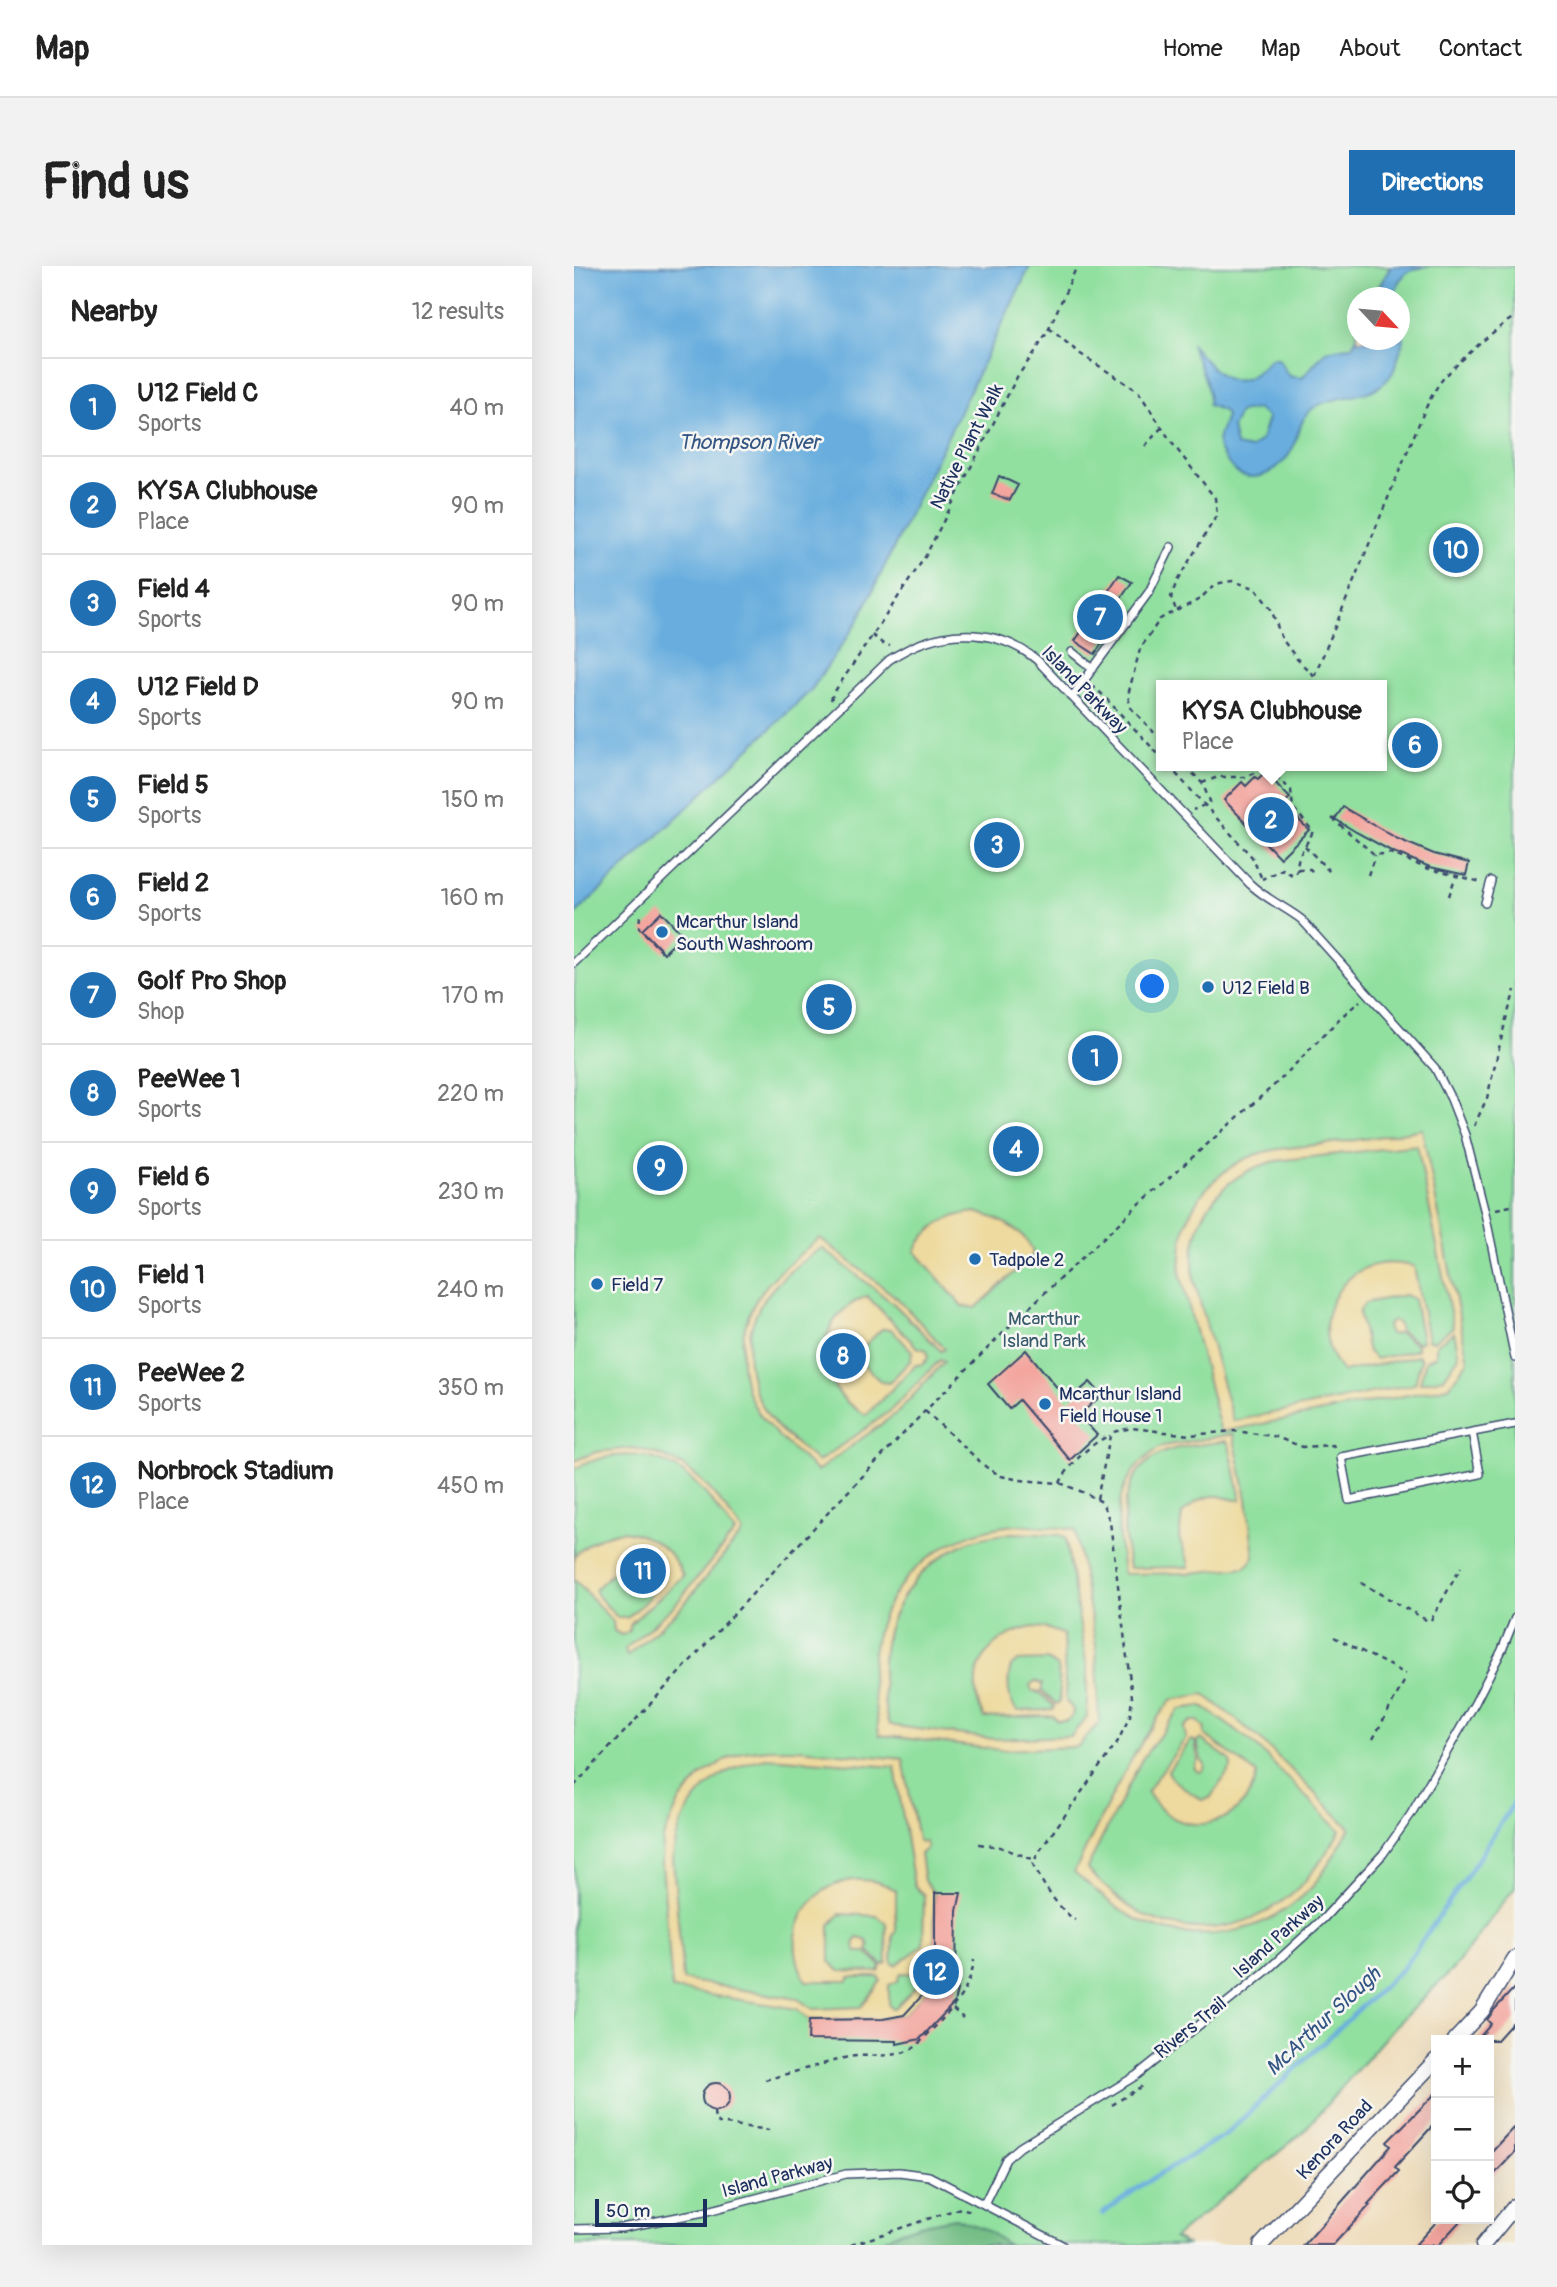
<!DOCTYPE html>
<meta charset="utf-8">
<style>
:root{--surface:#fff;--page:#f2f2f2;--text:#222;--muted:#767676;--line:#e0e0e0;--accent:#1f6fb2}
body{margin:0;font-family:Pangolin,sans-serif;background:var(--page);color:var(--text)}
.controls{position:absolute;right:21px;bottom:21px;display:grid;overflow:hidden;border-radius:0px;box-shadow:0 7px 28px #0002}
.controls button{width:63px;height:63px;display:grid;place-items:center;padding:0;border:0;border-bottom:2px solid var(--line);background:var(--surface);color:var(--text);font:35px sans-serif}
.compass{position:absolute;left:773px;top:21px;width:63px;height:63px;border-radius:50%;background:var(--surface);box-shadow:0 7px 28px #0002;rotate:116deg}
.scale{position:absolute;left:21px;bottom:18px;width:112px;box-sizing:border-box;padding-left:7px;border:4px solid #1b2f5e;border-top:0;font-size:19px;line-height:24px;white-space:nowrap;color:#1b2f5e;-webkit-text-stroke:5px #f6f6f2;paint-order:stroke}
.you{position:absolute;left:579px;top:721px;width:24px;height:24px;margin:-18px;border:5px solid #fff;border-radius:50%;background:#1a73e8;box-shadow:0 0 0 10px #1a73e833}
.badge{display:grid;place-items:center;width:46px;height:46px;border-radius:50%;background:var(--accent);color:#fff;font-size:23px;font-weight:700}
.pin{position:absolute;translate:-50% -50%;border:4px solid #fff;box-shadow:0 2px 7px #0006}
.popup{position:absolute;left:582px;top:414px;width:231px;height:91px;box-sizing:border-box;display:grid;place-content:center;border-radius:0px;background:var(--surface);filter:drop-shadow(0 2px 5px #0005);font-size:23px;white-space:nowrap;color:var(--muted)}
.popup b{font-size:26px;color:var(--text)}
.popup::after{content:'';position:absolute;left:50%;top:100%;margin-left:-14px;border:14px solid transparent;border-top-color:var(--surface)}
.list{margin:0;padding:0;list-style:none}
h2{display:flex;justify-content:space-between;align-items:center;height:91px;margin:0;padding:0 28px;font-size:30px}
h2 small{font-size:23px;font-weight:400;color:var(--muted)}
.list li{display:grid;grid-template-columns:46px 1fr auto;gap:21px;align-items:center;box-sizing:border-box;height:98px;padding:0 28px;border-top:2px solid var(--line)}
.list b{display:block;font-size:26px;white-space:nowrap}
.list p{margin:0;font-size:23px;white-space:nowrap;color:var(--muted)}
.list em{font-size:23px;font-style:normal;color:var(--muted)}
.icon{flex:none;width:38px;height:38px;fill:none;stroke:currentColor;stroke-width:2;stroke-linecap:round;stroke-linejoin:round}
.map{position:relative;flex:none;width:941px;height:1979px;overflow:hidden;border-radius:0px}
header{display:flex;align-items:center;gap:42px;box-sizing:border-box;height:98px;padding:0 35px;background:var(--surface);border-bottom:2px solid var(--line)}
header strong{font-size:33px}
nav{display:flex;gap:38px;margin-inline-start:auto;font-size:24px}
.intro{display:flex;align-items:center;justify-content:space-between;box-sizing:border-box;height:168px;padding:0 42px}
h1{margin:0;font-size:49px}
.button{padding:18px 32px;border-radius:0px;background:var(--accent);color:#fff;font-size:24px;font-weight:700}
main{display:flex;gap:42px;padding:0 42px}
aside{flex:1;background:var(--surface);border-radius:0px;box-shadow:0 7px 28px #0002}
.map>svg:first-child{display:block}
.green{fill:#91e09f;stroke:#56887e;stroke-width:2;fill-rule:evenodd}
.forest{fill:#74be86;stroke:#487672;stroke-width:2}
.sand{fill:#eeda9e;stroke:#84847e;stroke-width:2;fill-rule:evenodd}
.water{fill:#68adde;stroke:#426e9e;stroke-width:2;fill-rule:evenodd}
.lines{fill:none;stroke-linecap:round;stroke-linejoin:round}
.stream{stroke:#68adde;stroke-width:4.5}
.building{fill:#f3a59e}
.service-casing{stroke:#3b496c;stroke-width:10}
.minor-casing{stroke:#3b496c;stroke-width:17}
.path{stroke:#3b496c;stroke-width:2.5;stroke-dasharray:5 5;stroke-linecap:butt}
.service{stroke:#fff;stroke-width:7}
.minor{stroke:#fff;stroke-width:14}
.poi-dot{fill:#1f6fb2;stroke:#f6f6f2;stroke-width:2.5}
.labels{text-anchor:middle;stroke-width:5;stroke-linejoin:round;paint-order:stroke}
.street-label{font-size:19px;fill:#1b2f5e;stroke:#f6f6f2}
.poi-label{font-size:19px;fill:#1b2f5e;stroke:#f6f6f2;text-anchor:start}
.park-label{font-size:19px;fill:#385b6e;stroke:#f6f6f2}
.water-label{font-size:21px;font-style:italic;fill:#325584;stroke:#f6f6f2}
</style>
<header>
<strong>Map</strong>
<nav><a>Home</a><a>Map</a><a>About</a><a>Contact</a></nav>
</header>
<div class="intro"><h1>Find us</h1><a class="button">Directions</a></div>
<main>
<aside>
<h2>Nearby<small>12 results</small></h2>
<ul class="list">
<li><span class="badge">1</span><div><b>U12 Field C</b><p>Sports</p></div><em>40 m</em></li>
<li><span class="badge">2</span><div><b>KYSA Clubhouse</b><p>Place</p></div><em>90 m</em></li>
<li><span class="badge">3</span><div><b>Field 4</b><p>Sports</p></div><em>90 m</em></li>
<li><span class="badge">4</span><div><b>U12 Field D</b><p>Sports</p></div><em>90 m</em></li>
<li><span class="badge">5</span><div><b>Field 5</b><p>Sports</p></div><em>150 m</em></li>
<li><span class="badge">6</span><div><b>Field 2</b><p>Sports</p></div><em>160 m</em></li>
<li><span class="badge">7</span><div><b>Golf Pro Shop</b><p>Shop</p></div><em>170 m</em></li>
<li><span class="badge">8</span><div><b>PeeWee 1</b><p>Sports</p></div><em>220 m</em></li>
<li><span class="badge">9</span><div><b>Field 6</b><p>Sports</p></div><em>230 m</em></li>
<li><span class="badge">10</span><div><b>Field 1</b><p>Sports</p></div><em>240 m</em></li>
<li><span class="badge">11</span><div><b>PeeWee 2</b><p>Sports</p></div><em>350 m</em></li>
<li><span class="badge">12</span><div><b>Norbrock Stadium</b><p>Place</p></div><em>450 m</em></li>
</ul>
</aside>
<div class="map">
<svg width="941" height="1979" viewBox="0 0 941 1979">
<rect width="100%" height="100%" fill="#f6f6f2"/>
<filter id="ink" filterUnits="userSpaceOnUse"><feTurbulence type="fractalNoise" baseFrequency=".0143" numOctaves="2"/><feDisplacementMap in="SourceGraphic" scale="14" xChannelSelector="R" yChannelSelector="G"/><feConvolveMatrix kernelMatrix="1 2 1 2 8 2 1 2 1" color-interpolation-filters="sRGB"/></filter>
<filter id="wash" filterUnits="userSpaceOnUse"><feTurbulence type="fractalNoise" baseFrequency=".00686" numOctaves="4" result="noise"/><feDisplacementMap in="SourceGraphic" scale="28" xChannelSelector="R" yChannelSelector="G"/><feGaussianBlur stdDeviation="1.57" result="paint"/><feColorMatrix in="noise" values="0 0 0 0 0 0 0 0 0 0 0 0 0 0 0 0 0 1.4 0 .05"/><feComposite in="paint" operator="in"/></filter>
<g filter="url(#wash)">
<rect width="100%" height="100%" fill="#efdebd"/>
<!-- green -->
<path class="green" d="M456,0h485v1621l-62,82 -59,58 -92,106 -128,105 14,7h-614v-1330l237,-225 47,-69zM783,32h42v42h-42zM587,419h220v81h-220z"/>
<!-- forest -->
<path class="forest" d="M381,1952l30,11 23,16h-133c24,-17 51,-22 80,-27z"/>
<!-- sand -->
<path class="sand" d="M848,863l46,232 -19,26 -228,45 -41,-160c1,-16 1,-33 6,-48 10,-32 40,-59 71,-70 19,-6 40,-7 59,-9 36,-4 71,-9 106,-16zM843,879l36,182 -19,14 -6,-1 -14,-74c-11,-2 -22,-4 -34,-2 -40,5 -65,53 -49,89 2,7 8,13 12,19l76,-16 2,4 -6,24 -182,37 -39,-141c-7,-59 24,-105 82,-119zM831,1029l9,4 8,42 -4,2 -18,-12 -2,-8 -6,-2 -5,5 1,5 4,4 7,-2 18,12v5l-41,9 -8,-7 -9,-40 6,-9zM880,1066l5,24 -15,22 -24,5 6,-23 10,-4v-11z
M401,946c21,5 54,19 58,43l-57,53 -14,-2 -47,-55c11,-24 34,-36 60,-39z
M246,972l77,60 48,51 -4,2 -47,-47 -72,-56c-20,12 -43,31 -57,50 -26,38 -20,90 9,125 12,15 30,26 44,39l72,-51 50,-51 4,2 -46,50 -81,59c-18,-17 -39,-32 -54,-52 -30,-39 -28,-97 4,-134 15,-18 35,-32 53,-47z
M293,1030l50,51 10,3 1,8 -5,6 -7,1 -50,50c-54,-27 -57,-97 1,-119zM308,1063h9l21,22 -1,9 -22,23 -8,-1 -23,-23 1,-8z
M659,1168l14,65 7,58 -8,10 -55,6 -68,1c-6,-54 -15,-96 40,-128zM652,1175l3,3 12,56c-8,1 -14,-3 -23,-4 -15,-1 -26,8 -36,18l-3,24 9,23 1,6 -60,1c-7,-44 -14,-97 38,-117 19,-7 40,-6 59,-10z
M60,1182c61,13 74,38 109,84l-64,78 -52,46 -2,-7 50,-44 60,-73c-13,-16 -25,-36 -41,-50 -33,-32 -81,-34 -120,-13v-8l22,-9z
M441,1259l60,4 21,116 3,78 -22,24 -76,3 -122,-15c-2,-22 -8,-47 -7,-69 4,-81 67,-134 143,-141zM439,1267l47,2 5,2 1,3 21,129v48l-16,19 -77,3 -99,-13 -6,-2c-6,-14 -5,-33 -6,-48 -3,-59 32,-113 88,-135 13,-5 28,-6 42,-8z
M49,1265c29,4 49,18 60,45l-52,47 -2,8 -7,4 -8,-4 -1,-9 -39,-43v-23c15,-14 28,-22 49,-25zM50,1299l6,2 20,23 -1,8 -22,20h-9l-22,-24 -1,-4 23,-23z
M460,1361l11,1 18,6 3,67 7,8 -1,8 -6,4h-9l-4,-5 -69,2c-22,-45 3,-83 50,-91zM473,1394l11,7 2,35 -4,2 -14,-13v-7l-7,-3 -5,4 2,6 8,2 14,13 -1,4 -35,1c-11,-8 -11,-33 -7,-45l7,-5z
M630,1428l54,43 92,91c-12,20 -23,42 -38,59 -46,49 -119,61 -178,31 -22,-11 -40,-30 -60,-46 30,-59 56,-120 97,-172zM628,1440l50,36 88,89c-5,10 -12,19 -18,28 -40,59 -105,86 -174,58 -24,-10 -41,-30 -60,-46l-1,-3 55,-109 38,-50z
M618,1455h6l7,7 -1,6 53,40c-13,57 -82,69 -110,17l39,-53 -2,-11zM627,1473l29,21 1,8 -21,30 -9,2 -29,-21 -4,-8 23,-31 4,1 3,19 -4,8 4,4 5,-1 2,-6 -4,-5 -4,-18z
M195,1483h29l105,10 15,81 2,2 6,-1 1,7 -7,6 4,27 10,12 1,74 -4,19 -27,29 -21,4 -74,1 -12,-11 -125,-20 -10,-125 1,-26 16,-36 22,-26 22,-15 20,-9zM193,1492l128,9 19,119 10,9 -1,51 -27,19 -4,-2 1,-28 3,-4v-41c-62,-36 -126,29 -90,91h42l2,-4h29l2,4 -20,26 -48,2 -15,-10 -115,-19 -10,-121c5,-55 41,-91 94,-101zM266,1648l37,2 9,7 1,40 -5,2 -14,-15 1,-5 -3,-5 -8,-2 -4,6 3,8h9l15,14 -2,6 -40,-1 -9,-10v-36zM327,1707l22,1v5l-28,29h-3l-3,-3v-20l8,-3z"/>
<!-- water -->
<path class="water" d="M0,0h456l-172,355 -47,69 -237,225z
M817,0h35l-19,6 -8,9 -5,16h-21z
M826,54c6,10 4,21 0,31 -2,7 -4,14 -7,21 -18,31 -56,19 -81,37 -16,12 -13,38 -28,52 -19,19 -42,24 -58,-1 -3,-5 -7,-9 -8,-14 -1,-11 6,-21 8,-31l-4,-5 -14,-5c4,-19 -11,-43 -17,-61 26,30 44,57 79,15h8l11,17 13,2 24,-27 26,-5 5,-9v3h42zM683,143l11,9 -7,22 -11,9 -14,-3 -4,-18 7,-16z"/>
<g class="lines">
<!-- stream -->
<path class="stream" d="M528,1948l40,-29 84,-51 177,-166 62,-89 50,-78"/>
</g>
<g id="blocks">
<!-- building -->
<path class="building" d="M425,210l19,9 -8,15 -18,-6z
M545,309l13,7 -26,39 7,5 -18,28 -20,-13z
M691,506l25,26 -5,4 5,5 -2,2 21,21 -29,28 -56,-58 18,-18 4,4 9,-9 3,2z
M769,541l55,32 36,15 35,9 -3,12 -36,-8 -39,-16 -35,-19 -21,-13z
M87,646l22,23 -19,18 -22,-23z
M452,1084l42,51 22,-19 12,13 -23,20 18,20 -27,25 -51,-60 -10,9 -21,-25z
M361,1627h26l-4,18 -1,69 3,1 -5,22 -34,36 -23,5v-3l-89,-1 1,-20 74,-1 21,-4 27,-29 4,-19z
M941,1721v33l-18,20h-20l14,-16 -4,-4 7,-10z
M128 1831a14 14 0 1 1 28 0a14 14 0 1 1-28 0Z
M862,1827v29l-41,45 4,4 -31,33 2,1 -37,40h-29l87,-99 -4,-4z
M941,1860v26l-26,28v-26z
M865,1953h23l-24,26h-23z"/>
</g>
</g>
<g filter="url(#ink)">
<use href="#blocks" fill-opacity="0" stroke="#3b496c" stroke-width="2"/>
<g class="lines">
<defs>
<path id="service" d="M498,386l21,17
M498,431l77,-105 22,-45
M911,637l6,-22
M0,697l315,-303c46,-31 103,-36 148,0l213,224c16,15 35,23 52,36l133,148 16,31 14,36 20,78 30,145
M898,1166l8,42 -131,26 -8,-43 174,-33
M410,1938l22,-45 14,-12 117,-72 128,-103 59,-54 59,-64 28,-40 64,-111 27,-53 13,-32
M0,1963l47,-1 83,-16 142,-38 53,-2 30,4 133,69"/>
<path id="minor" d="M881,1774l27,-29 33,-53
M687,1979l175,-185
M909,1979l32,-39"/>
</defs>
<!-- service casing -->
<use href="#service" class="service-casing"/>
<!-- minor casing -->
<use href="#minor" class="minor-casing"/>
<!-- path -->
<path class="path" d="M475,62l30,25 59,38 34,52 43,55 2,17 -40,66 -6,16 5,13
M571,180l17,-19
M298,369l11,9 7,2
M736,419c32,-72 60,-145 91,-218 11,-24 25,-67 41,-87 11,-13 60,-58 73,-63
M517,421l5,1 65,69
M257,434l2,-6 92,-137 92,-180 20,-28 11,-18 29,-65
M587,474l-31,-33 -2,-12 12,-46 20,-30 40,-20 10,-10 10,-6 12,-2 23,7 16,21 11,30 15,20 17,17
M595,500l83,91 10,22
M612,500l16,17 8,18 -1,2 -16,7
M628,517l16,-6h27l22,-9 24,22 2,18 20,23c-5,13 -18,24 -15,38l-3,5 -3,1 -9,-6 -21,10
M758,552l43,37 15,-2 36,15 55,14
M731,580l25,26
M724,603h12l5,5
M794,609l7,-20
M875,630l7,-21
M66,650l-1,12 25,26 19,-18
M900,860l13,-28 19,-79 9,-29
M922,943l19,-4
M351,1145l61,56 15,9 19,4 40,3 25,10 17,9 8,20 22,175 -2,19 -12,25 -80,112 -5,11c9,20 24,43 42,56
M486,1217c8,-17 32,-42 50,-47
M523,1233l13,-63 3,-4 19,-4 58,7 44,-4 39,5 30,11 30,-2 2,3
M787,1317l67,38
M857,1354l30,-53
M760,1371l72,37
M799,1473l33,-61
M0,1520l264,-284 87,-91 92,-92 119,-112 144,-127 60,-62 20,-17
M405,1578l21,3 35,13
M379,1743l10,9
M191,1814l83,-23c20,-3 41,1 60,-6 9,-3 14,-12 21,-18 21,-22 41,-41 45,-73
M538,1839l30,-19
M140,1846l1,8 4,3 50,7
M277,1979l103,-35 7,-2 10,3"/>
<!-- service -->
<use href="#service" class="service"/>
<!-- minor -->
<use href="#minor" class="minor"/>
</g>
</g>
<!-- markers -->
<g class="poi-dot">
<circle cx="88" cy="666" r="7"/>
<circle cx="634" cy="721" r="7"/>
<circle cx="401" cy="993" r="7"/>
<circle cx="23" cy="1018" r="7"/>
<circle cx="471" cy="1138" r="7"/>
</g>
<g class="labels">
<!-- street labels -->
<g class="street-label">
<text transform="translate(392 180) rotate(-63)" y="7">Native Plant Walk</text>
<text transform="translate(511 423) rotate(46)" y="7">Island Parkway</text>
<text transform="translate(704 1670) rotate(-42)" y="7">Island Parkway</text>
<text transform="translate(616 1761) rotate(-39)" y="7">Rivers Trail</text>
<text transform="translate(760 1873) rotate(-47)" y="7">Kenora Road</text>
<text transform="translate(203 1910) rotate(-15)" y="7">Island Parkway</text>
</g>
<!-- poi labels -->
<g class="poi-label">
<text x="102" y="662">Mcarthur Island<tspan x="102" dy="22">South Washroom</tspan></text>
<text x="648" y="728">U12 Field B</text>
<text x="415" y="1000">Tadpole 2</text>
<text x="37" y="1025">Field 7</text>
<text x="485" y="1134">Mcarthur Island<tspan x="485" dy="22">Field House 1</tspan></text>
</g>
<!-- park labels -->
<g class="park-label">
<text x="470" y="1059">Mcarthur<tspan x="470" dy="22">Island Park</tspan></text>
</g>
<!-- water labels -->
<g class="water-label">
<text x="175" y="183">Thompson River</text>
<text transform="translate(749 1755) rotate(-43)" y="7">McArthur Slough</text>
</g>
</g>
</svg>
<div class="controls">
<button>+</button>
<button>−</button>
<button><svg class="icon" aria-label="locate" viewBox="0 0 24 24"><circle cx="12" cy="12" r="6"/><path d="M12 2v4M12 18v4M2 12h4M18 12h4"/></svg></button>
</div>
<svg class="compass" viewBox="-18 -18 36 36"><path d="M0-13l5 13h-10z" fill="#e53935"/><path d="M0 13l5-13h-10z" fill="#767676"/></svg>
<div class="scale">50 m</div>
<div class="you"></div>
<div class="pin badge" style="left:521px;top:792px">1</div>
<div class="pin badge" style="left:697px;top:554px">2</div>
<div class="popup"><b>KYSA Clubhouse</b>Place</div>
<div class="pin badge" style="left:423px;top:579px">3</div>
<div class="pin badge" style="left:442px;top:883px">4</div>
<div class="pin badge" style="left:255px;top:741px">5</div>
<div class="pin badge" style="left:841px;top:479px">6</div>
<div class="pin badge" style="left:526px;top:351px">7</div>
<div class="pin badge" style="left:269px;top:1090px">8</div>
<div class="pin badge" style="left:86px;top:902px">9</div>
<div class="pin badge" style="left:882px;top:284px">10</div>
<div class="pin badge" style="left:69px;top:1305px">11</div>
<div class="pin badge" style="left:362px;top:1706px">12</div>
</div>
</main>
